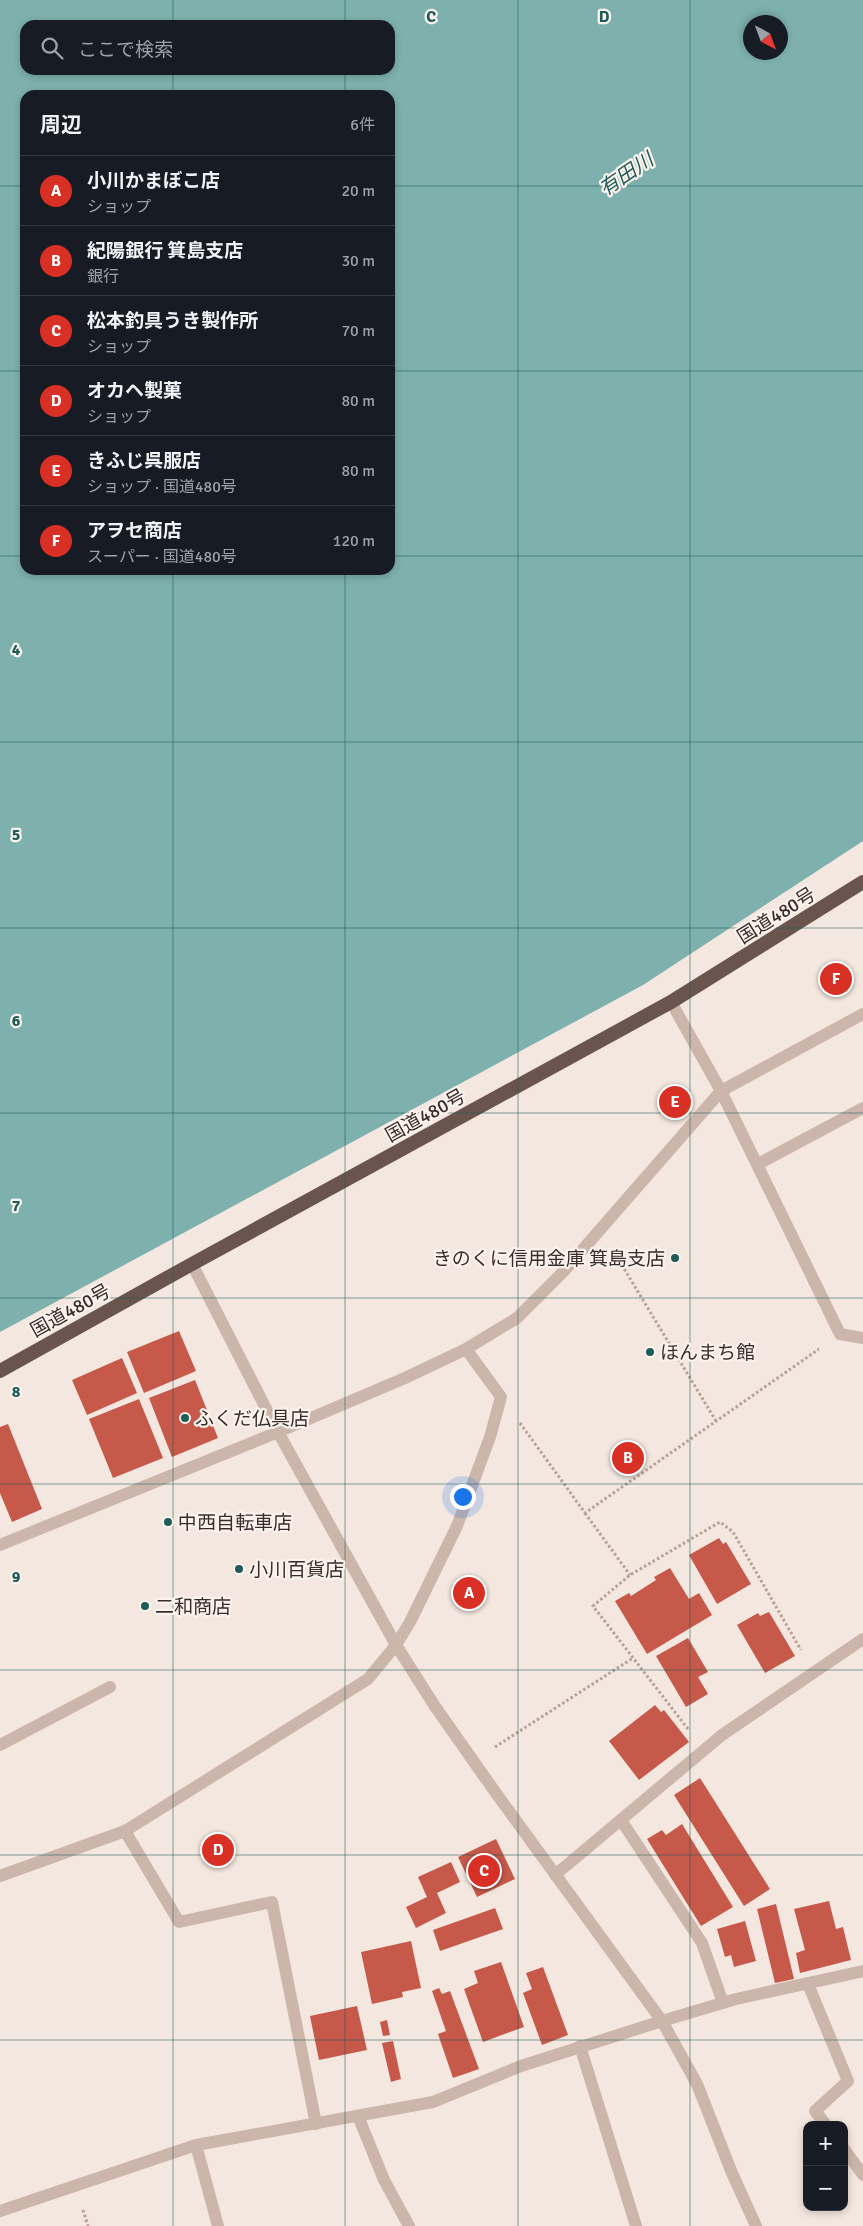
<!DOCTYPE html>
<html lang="ja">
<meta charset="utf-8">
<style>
:root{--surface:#171b24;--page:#20242c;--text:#f1f3f6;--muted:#9ea1a6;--line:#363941;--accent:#d93025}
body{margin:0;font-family:Signika,"Noto Sans JP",sans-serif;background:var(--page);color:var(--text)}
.controls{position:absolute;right:15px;bottom:15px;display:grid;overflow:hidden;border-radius:10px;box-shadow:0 2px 8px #0003}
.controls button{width:45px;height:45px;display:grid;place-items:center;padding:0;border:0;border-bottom:1px solid var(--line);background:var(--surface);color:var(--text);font:25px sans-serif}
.compass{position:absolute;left:743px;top:15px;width:45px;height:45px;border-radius:50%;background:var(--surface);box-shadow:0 2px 8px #0003;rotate:139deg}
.you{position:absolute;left:462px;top:1496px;width:18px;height:18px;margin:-12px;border:4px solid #fff;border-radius:50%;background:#1a73e8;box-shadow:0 0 0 8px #1a73e833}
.badge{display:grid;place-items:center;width:32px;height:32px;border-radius:50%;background:var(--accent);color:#fff;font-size:16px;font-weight:700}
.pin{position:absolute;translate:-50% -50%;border:2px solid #fff;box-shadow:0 1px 5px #0006}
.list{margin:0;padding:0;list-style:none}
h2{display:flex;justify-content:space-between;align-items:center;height:65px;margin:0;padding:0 20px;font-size:21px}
h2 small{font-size:16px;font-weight:400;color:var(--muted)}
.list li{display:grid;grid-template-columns:32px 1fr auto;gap:15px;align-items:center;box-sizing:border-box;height:70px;padding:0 20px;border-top:1px solid var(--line)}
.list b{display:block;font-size:19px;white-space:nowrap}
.list p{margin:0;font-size:16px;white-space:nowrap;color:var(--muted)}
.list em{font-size:16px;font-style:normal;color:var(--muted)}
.icon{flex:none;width:28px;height:28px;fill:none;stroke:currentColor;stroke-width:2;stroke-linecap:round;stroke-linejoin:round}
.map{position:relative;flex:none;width:863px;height:2226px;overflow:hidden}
.search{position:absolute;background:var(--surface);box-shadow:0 2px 8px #0003;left:20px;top:20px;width:375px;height:55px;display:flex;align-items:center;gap:12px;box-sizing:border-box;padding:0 18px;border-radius:15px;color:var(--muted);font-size:19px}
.panel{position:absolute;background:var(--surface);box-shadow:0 2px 8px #0003;left:20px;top:90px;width:375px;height:485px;border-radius:15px}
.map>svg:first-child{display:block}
.water{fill:#7eb1ad;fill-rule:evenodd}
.building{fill:#c6594a}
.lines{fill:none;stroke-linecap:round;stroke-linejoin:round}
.path{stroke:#b8a095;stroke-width:3;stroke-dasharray:2.5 2.5;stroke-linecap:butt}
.service{stroke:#ccb6ab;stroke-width:12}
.minor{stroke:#ccb6ab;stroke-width:12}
.tertiary{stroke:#ccb6ab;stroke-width:12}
.trunk{stroke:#6a544e;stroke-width:14}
.grid{fill:none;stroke:#1f5b58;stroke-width:1;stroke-opacity:0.55}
.poi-dot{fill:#1f5b58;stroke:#faf2ec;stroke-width:2}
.labels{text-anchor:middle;stroke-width:4.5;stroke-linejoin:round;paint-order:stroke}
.street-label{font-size:19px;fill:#392d2a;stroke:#faf2ec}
.poi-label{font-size:19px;fill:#392d2a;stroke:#faf2ec;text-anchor:start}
.water-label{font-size:20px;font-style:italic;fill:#1f5b58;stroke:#faf2ec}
.grid-label{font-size:16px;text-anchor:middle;font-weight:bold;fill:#1f5b58;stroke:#faf2ec;stroke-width:4.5;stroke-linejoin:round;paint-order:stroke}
</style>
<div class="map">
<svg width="863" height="2226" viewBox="0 0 863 2226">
<rect width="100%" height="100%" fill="#f3e7df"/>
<!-- water -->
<path class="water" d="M0,0h863v841l-220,144 -643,347zM750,22h30v30h-30zM25,25h365v45h-365zM25,95h365v475h-365z"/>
<!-- building -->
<path class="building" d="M179,1331l17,40 -52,22 -17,-41z
M122,1358l15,35 -50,22 -15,-35z
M195,1380l23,58 -46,19 -23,-59z
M139,1399l24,59 -50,20 -24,-59z
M8,1424l34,85 -30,13 -12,-29v-66z
M719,1538l4,6 3,-2 25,42 -34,20 -28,-49z
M670,1568l19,31 10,-6 13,22 -65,39 -32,-53 14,-8 2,3 25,-16 -2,-3z
M769,1612l26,44 -30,17 -28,-48 21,-12 2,3z
M688,1638l20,34 -10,5 10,17 -22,13 -30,-51z
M655,1705l6,7 3,-2 25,32 -50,38 -30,-39z
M700,1778l70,111 -26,17 -70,-111z
M682,1824l51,83 -32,19 -54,-87 15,-9 4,5z
M496,1839l19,40 -38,18 -19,-40z
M451,1862l9,20 -23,11 9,20 -30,15 -10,-21 21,-10 -9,-20z
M829,1901l7,28 7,-2 8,33 -51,13 -4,-20 9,-3 -11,-41z
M776,1904l18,75 -19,4 -18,-74z
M495,1908l8,21 -63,22 -7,-21z
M745,1921l11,40 -22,6 -3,-12 -6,2 -8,-28z
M411,1941l10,47 -19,4 1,5 -31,7 -11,-52z
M501,1962l23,65 -41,15 -19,-53 14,-6 -4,-12z
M543,1967l25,68 -26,10 -19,-52 9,-4 -6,-16z
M439,1988l3,6 8,-3 29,78 -26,9 -15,-44 8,-3 -14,-40z
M357,2006l10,44 -48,10 -9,-44z
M387,2020l3,15 -7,1 -3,-14z
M393,2041l8,38 -10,3 -9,-39z"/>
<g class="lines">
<!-- path -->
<path class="path" d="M614,1252l102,169
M520,1423l65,90 234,-164
M585,1513l45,62
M688,1729l-95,-123 37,-31 90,-53 13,10 68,118
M495,1747l138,-89
M83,2210l5,16"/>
<!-- service -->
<path class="service" d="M721,1091l119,243 23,4
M758,1164l105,-56
M0,1745l110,-58
M621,1820l81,123 21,60
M125,1831l54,91 93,-20 44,222
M808,1984l40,97 -33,30 11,14
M662,2021l74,-22 127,-28
M580,2046l56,180
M844,2149l19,26"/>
<!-- minor -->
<path class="minor" d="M671,1002l50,89
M0,1545l278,-113 127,-54 61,-29 51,-31 47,-47 157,-180 142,-77
M555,1875l167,-140 141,-96
M0,1876l125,-45 243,-152 28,-34 14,-23 47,-96 33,-89 11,-40 -35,-48
M358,2116l26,64 25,46
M196,2145l22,81
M0,2211l196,-66 237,-43 88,-36 141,-45"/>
<!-- tertiary -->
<path class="tertiary" d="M192,1264l86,168 118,213 38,60 59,84 169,232 35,63 35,89 24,53"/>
<!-- trunk -->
<path class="trunk" d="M0,1371l192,-107 479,-262 192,-120"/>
</g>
<!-- grid -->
<path class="grid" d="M173,0v25M345,0v25M518,0v2226M690,0v2226M173,70v25M345,70v25M0,186h25M390,186h473M0,371h25M390,371h473M0,556h25M390,556h473M173,570v1656M345,570v1656M0,742h863M0,928h863M0,1113h863M0,1298h863M0,1484h863M0,1670h863M0,1855h863M0,2040h863"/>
<!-- markers -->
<g class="poi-dot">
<circle cx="675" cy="1258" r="5"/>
<circle cx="650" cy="1352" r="5"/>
<circle cx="185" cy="1418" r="5"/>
<circle cx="168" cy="1522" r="5"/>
<circle cx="239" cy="1569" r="5"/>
<circle cx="145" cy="1606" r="5"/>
</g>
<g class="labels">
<!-- street labels -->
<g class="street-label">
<text transform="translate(776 915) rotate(-32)" y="7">国道480号</text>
<text transform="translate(425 1115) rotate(-29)" y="7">国道480号</text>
<text transform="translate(70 1310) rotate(-29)" y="7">国道480号</text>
</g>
<!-- poi labels -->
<g class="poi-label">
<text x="665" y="1265" text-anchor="end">きのくに信用金庫 箕島支店</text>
<text x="660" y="1359">ほんまち館</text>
<text x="195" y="1425">ふくだ仏具店</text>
<text x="178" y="1529">中西自転車店</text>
<text x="249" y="1576">小川百貨店</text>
<text x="155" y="1613">二和商店</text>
</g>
<!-- water labels -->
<g class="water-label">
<text transform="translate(626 174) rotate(-34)" y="7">有田川</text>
</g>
</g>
<g class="grid-label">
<text x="431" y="22">C</text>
<text x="604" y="22">D</text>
<text x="16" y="655">4</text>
<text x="16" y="840">5</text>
<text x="16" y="1026">6</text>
<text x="16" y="1211">7</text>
<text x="16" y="1397">8</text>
<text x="16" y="1582">9</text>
</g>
</svg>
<div class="controls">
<button>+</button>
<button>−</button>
</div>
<svg class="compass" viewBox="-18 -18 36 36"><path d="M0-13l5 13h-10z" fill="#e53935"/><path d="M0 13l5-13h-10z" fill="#9ea1a6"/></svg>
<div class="you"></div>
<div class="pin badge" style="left:469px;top:1593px">A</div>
<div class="pin badge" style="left:628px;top:1458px">B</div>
<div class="pin badge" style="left:484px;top:1871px">C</div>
<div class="pin badge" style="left:218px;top:1850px">D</div>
<div class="pin badge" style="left:675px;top:1102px">E</div>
<div class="pin badge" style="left:836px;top:979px">F</div>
<div class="search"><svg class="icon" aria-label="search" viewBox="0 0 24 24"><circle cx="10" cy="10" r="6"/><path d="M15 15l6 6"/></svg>ここで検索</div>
<section class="panel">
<h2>周辺<small>6件</small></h2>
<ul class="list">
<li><span class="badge">A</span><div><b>小川かまぼこ店</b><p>ショップ</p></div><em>20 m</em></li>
<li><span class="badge">B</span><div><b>紀陽銀行 箕島支店</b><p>銀行</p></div><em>30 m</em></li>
<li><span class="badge">C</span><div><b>松本釣具うき製作所</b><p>ショップ</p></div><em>70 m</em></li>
<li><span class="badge">D</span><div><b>オカヘ製菓</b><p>ショップ</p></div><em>80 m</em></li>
<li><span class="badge">E</span><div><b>きふじ呉服店</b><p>ショップ · 国道480号</p></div><em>80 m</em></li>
<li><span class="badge">F</span><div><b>アヲセ商店</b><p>スーパー · 国道480号</p></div><em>120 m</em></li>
</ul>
</section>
</div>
